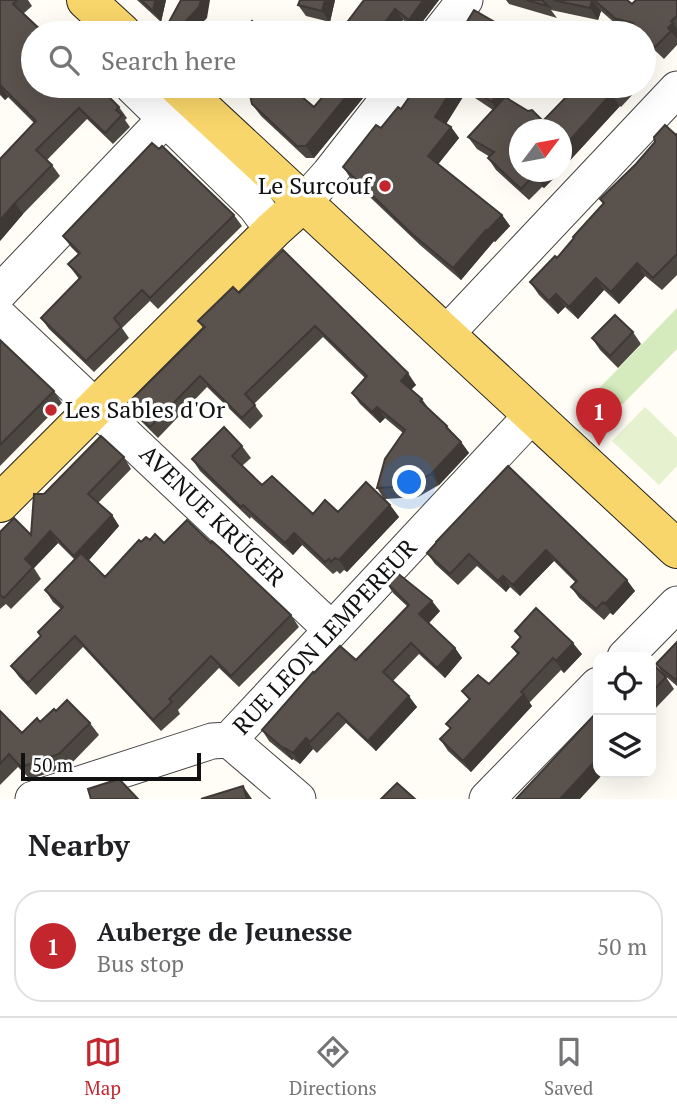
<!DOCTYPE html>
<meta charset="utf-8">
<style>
:root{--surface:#fff;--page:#f2f2f2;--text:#202124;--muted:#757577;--line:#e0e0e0;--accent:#c4262e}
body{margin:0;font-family:"PT Serif",serif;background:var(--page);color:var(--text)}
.controls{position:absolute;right:21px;bottom:21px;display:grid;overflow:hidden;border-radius:14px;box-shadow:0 7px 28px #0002}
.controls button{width:63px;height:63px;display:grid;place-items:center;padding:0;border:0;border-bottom:2px solid var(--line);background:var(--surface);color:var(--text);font:35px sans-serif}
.compass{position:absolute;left:509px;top:119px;width:63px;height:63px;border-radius:50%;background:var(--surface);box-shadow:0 7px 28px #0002;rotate:58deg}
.scale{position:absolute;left:21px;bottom:18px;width:180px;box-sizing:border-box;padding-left:7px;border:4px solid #111;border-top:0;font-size:19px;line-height:24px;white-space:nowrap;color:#111;-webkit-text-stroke:5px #fff;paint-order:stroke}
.you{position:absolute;left:410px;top:483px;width:24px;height:24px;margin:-18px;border:5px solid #fff;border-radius:50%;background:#1a73e8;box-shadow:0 0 0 10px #1a73e833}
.badge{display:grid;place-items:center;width:46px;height:46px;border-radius:50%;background:var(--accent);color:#fff;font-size:23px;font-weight:700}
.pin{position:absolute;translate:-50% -58px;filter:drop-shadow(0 2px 4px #0008)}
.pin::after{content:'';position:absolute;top:37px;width:24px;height:21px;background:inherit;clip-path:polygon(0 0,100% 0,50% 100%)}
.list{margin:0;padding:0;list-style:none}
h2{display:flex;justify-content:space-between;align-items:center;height:91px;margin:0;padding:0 28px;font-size:30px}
h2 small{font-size:23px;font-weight:400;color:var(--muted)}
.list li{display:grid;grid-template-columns:46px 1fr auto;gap:21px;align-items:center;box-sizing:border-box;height:112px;margin:0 14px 14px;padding:0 14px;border:2px solid var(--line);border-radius:28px}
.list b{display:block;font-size:26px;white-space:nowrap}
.list p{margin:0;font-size:23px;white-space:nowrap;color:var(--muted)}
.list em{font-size:23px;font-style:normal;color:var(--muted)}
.icon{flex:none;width:38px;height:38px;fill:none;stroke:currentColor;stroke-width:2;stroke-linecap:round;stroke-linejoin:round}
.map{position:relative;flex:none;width:677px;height:799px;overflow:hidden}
.search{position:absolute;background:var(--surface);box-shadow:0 7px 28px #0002;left:21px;right:21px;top:21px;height:77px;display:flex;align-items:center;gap:18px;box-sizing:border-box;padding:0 24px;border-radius:38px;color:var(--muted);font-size:26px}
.sheet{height:217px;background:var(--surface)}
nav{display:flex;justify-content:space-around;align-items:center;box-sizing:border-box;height:98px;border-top:2px solid var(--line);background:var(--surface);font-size:19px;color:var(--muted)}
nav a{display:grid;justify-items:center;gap:4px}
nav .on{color:var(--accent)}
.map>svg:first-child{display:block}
.green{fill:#d5ebbd}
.pitch{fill:#e6f2cf}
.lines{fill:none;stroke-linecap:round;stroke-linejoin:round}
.minor-casing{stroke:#444;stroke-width:37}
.major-casing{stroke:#222;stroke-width:40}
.minor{stroke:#fff;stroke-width:35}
.major{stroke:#f9d66b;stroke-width:38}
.wall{fill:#4d4742}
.shaded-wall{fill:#3f3936}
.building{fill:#5a524d;stroke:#3f3936;stroke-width:2}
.poi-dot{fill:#c4262e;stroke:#fff;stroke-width:2.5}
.labels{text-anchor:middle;stroke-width:7;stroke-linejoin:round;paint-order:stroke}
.poi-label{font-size:24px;fill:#111;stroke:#fff;text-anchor:end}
.street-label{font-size:24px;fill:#111;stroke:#fff}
</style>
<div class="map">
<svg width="677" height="799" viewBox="0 0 677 799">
<rect width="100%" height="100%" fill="#fffdf5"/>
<!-- green -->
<path class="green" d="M677,308v41l-79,80 -20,-19z"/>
<!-- pitch -->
<path class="pitch" d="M645,407l32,31v28l-18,19 -47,-44z"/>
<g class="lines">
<defs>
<path id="minor" d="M439,33l26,-33
M132,86l123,120 18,24
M304,202l25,-28 69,-88
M0,292l188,-197
M0,317l331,312
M446,334l231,-245
M625,657l52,-53
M229,740l69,59
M33,799l179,-58 17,-1 303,-325
M487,799l111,-114"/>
<path id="major" d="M86,0l36,33
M178,86l499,463
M0,503l273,-273 31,-28"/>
</defs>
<!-- minor casing -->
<use href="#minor" class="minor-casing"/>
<!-- major casing -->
<use href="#major" class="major-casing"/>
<!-- minor -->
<use href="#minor" class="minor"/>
<!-- major -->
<use href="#major" class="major"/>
</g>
<!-- wall -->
<path class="wall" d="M0,0h28l4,6 -9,8 96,93 8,11 -2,2 5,7 -17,17 -26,-25 -40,41 5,5 8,11 -37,38 -23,27 34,-118 -26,-26 -3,3 -5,-5z
M137,0h29l-5,22z
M335,0l-5,22 -24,-6 -8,-11z
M364,0h75l-16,21 -6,10 -14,-11 -10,13h-54z
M506,0h121l5,4 45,-4v45l-13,14 -20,-19v-7h-7l-10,-2 -2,1 -24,-21 -3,9 -47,-10 6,8 -48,-14z
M247,86h42l25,21 49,-9 -49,60h-8l-45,-42 -9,-12z
M417,86h96l-2,3 2,3 -5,7 35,22 30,-31 -3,-4h59l5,7 -13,14 -1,-1 -58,63v-39l-42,42h40l-16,16 -2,-1 -13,13 -33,-30 -8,-12 2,-1 -13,-8 -9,-12 25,-27 -27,-18 -20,32 5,3 8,11 -21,26 64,51 8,11 -15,16 -1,-1 -33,39 -41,-35 -69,-66 -8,-12 58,-58z
M677,134v141l-15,15 -17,-14 -26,28 -15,-14 -26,29 -13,-12 -7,7 -19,-19 -9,-13 27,-24 46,-54 -3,-5z
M234,215l8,11 -84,83 -8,-8 -28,27 7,10 -35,34 -45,-43 -8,-11 38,-39 -11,-15 10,-10 -7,-7 -8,-11z
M283,250l133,135 -5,4 11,10 7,10 18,17 5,6 9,10 8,11 -30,32 -21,12 -33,2 5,6 9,12 -52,55 -3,-2 -4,4 -3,-3 -4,3 -31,-29 -9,10 -42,-38 -1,2 -50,-48 -8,-12 50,-13 9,12 -9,8 20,19 51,29 25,-2 46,-13 -7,-11 26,-55 -18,-15 -5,5 -20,-19 -8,-11 13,-15 -42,-41 -69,67 9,12 -13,13 -43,-42 -49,51 -23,-23 -8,-11 76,-76 -5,-7 41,-28z
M633,332l8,12 -23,24 -18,-18 -8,-12z
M0,340l54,51 8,12 -62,63z
M124,457l7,12 -33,34 14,12 7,11 -31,35 17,16 36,-35 9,-2 14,3h47l80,72 8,12 -60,60 -20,-19 -41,42 2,4 -19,17 -78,-84 -47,48 -17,-18 -8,-11 30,-30 -3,-4 23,-23 -8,-7 -8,-12 30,-30 -17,-17 -24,25 7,11 -30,30 -5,-5 -6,5v-77l31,3 13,-41z
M508,466l127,125 -22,24 -3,-2 -6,7 -25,-22 -8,-11 4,-5 -21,-21 -34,35 -10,-9 -4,5 -29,-26 -19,19 -23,-21 -8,-11z
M386,582l54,29 -11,12 26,25 7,10 -17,20 -26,-24 -26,27 24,26 -41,44 -30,-28 -29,30 -4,-4 -13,15 -7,-5 -1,1 -23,-19 -7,-11 52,-57 42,-13 52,-53 -15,-14z
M515,631l67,23 -18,19 -3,-3 -32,33 3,3 -61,66 -23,-21 -8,-12 10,-10 -4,-5 23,-24 -7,-9 27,-7 28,-30 -5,-7 8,-9z
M677,642v44l-13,-11 -8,-11z
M651,662l15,15 8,12 -23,24z
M0,711l22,22 34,-22 34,12 9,12 -31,32 -38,12 -12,-12 -18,18z"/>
<!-- shaded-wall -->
<path class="shaded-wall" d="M155,0h11l-5,22 -8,-11z
M201,0h9l-3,18 -15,15h-17z
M325,0h10l-5,22 -8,-11z
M423,0h16l-16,21 -6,10 -8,-11z
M592,0l9,11 -3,9 -8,-12z
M395,9l8,11 -10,13h-16z
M673,23l4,6v10l-9,-11z
M0,85l8,12 -3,3 -5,-7z
M355,86l8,12 -49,60 -8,-12z
M454,86h7l5,6 -23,37 -8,-12z
M502,86h11l-2,3 2,3 -13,22 -8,-12z
M611,94l9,12 -58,63v-20z
M451,127l8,11 -23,29 -8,-11z
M540,172h20l-16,16 -8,-12z
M15,203l8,11 -23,27v-21z
M502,215l8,11 -15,16 -8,-11z
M486,230l8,11 -33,39 -8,-12z
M637,263l8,13 -26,28 -8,-12z
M596,278l8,12 -26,29 -9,-12z
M556,294l9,13 -7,7 -9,-13z
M408,373l8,12 -7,7 -8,-11z
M377,407l8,11 -5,5 -8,-11z
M461,442l8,11 -30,32 -8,-11z
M390,505l9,12 -52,55 -8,-12z
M112,515l7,11 -37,42 -8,-12z
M50,531l8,12 -24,25 -9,-9z
M294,533l8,12 -9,10 -8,-12z
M546,550l8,11 -34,35 -7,-11z
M503,576l7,11 -4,5 -8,-11z
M627,580l8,11 -22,24 -8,-11z
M432,601l8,10 -13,14 -8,-11z
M573,643l9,11 -18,19 -8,-12z
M455,648l7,10 -17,20 -8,-10z
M524,694l8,12 -61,66 -8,-11z
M409,696l8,11 -41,44 -8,-10z
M306,738l7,11 -13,15 -7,-11z
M285,748l8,11 -1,1 -8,-11z
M598,758v15h6l-24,26h-20z
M243,786l9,13h-5z"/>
<!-- building -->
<path class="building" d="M0,0h17l-4,4 31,29h-11v53h65l21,21 -3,3 6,5 -17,18 -26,-25 -43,42 16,15 -37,38 -15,17v-61l36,-38 -36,-36z
M141,0h14l-2,11z
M181,0h20l-2,7 -24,26h-12z
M300,0h25l-3,11 -24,-6z
M364,0h59l-14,20 -14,-11 -18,24h-38z
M526,0h16l6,6z
M553,0h39l-2,8z
M594,0h33l5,4 4,-4h41v16l-6,5 2,2 -5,5 3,3 -16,16 -11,-11v-3h-4l-9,-8 2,-2 -15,-4 -1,1z
M474,10l36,21 -1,2h-49z
M252,21l14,12h-25z
M248,86h41l25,21 18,-21h23l-49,60h-9l-45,-42z
M417,86h37l-19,31 16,10 -23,29 74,59 -15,16 -1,-1 -33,38 -41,-34 -69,-67 33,-42 5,3 17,-21 3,2z
M466,86h36l-10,16z
M570,86h51l-9,9 -1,-1 -49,55v-19h-42v42h20l-4,4 -2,-1 -13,14 -33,-31 6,-6 -26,-15 37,-40 23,14 4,-1 11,11 30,-31z
M665,125l11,10 1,-1v120l-24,24 -16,-15 -26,29 -15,-14 -27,29 -13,-13 -7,7 -19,-19 25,-26 2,2 17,-20 -1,-1 31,-34 -4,-4 36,-35 19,-22 -1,-5z
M152,143l7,6 3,-3 72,69 -84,83 -8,-8 -28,28 7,9 -35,34 -45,-43 40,-41 -13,-13 12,-11 -17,-17z
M283,250l125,123 -7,8 21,18 -2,2 27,25 -1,1 15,15 -30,32 -21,12 -33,2 8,-29 20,-29 -28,-23 -5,5 -20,-19 15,-17 -52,-50 -70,68 10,11 -13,13 -42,-42 -50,51 -23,-23 78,-77 -7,-6 35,-34 6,6z
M615,315l18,17 -23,24 -18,-18z
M0,340l54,51 -54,54z
M224,427l18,19 -10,10 30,29 10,-9 41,38 12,-14 13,12 28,-30 24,23 -51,55 -4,-2 -4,4 -2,-3 -4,3 -31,-29 -9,10 -42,-38 -2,2 -49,-48z
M101,436l23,21 -36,37 24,21 -38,41 -24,-25 -25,28 8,8 -29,31 -4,-3v-63l14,-14 17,17 3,-41h10z
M508,466l119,114 -22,24 -2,-2 -7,7 -25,-22 6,-6 -31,-31 -33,35 -10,-9 -5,5 -29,-27 -19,20 -23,-21 9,-10v-1z
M187,520l24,23 1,-2 10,9 69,65 -60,61 -20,-20 -42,43 3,3 -19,18 -78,-84 -47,47 -17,-17 30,-30 -3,-4 25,-25 -18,-17 36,-37 24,24 34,-37 2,2 5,-5 4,3 5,-6 9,9z
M396,572l36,29 -13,13 36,34 -18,20 -26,-25 -28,29 26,24 -41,45 -30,-28 -28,29 -4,-4 -13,15 -8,-5 -1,1 -22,-19 51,-58 1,1 26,-27 16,14 53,-55 -23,-23z
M536,608l37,35 -17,18 -3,-3 -32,34 3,2 -61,67 -23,-22 11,-11 -5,-4 24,-25 -8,-8 16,-16 11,9 30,-31 -7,-6 9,-10 -6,-6z
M677,642v39l-21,-17z
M651,662l15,15 -15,16z
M67,700l23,23 -31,31 -38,13 -12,-13 -9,10v-53l22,22 15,-15 3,4 14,-13 2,2z
M598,711v47l-38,41h-44z
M119,779l19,20h-47l-3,-10z
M397,783l18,16h-34z
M243,786l4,13h-46z"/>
<!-- markers -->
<g class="poi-dot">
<circle cx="385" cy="186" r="7"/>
<circle cx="51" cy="410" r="7"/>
</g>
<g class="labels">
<!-- poi labels -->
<g class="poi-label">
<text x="371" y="194">Le Surcouf</text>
<text x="65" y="418" text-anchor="start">Les Sables d'Or</text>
</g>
<!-- street labels -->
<g class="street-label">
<text transform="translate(212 516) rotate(44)" y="8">AVENUE KRÜGER</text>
<text transform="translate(325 637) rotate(-47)" y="8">RUE LEON LEMPEREUR</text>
</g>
</g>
</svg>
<div class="controls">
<button><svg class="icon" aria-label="locate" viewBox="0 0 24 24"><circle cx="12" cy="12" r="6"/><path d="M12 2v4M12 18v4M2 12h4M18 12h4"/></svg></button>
<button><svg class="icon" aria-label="layers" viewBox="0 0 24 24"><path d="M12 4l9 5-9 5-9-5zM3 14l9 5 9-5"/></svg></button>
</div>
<svg class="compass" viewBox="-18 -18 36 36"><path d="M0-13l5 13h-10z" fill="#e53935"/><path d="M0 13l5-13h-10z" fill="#757577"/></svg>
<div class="scale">50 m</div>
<div class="you"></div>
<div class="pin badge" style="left:599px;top:446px">1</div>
<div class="search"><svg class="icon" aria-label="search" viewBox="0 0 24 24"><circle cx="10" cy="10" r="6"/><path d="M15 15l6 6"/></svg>Search here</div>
</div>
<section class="sheet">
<h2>Nearby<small></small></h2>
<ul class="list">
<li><span class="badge">1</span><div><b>Auberge de Jeunesse</b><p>Bus stop</p></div><em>50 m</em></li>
</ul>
</section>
<nav>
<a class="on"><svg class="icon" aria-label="map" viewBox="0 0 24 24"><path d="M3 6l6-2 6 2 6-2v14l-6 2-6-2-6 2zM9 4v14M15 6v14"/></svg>Map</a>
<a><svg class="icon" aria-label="directions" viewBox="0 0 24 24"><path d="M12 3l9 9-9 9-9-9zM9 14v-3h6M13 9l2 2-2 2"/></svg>Directions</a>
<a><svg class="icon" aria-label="saved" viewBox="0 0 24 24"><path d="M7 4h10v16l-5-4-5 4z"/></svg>Saved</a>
</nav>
